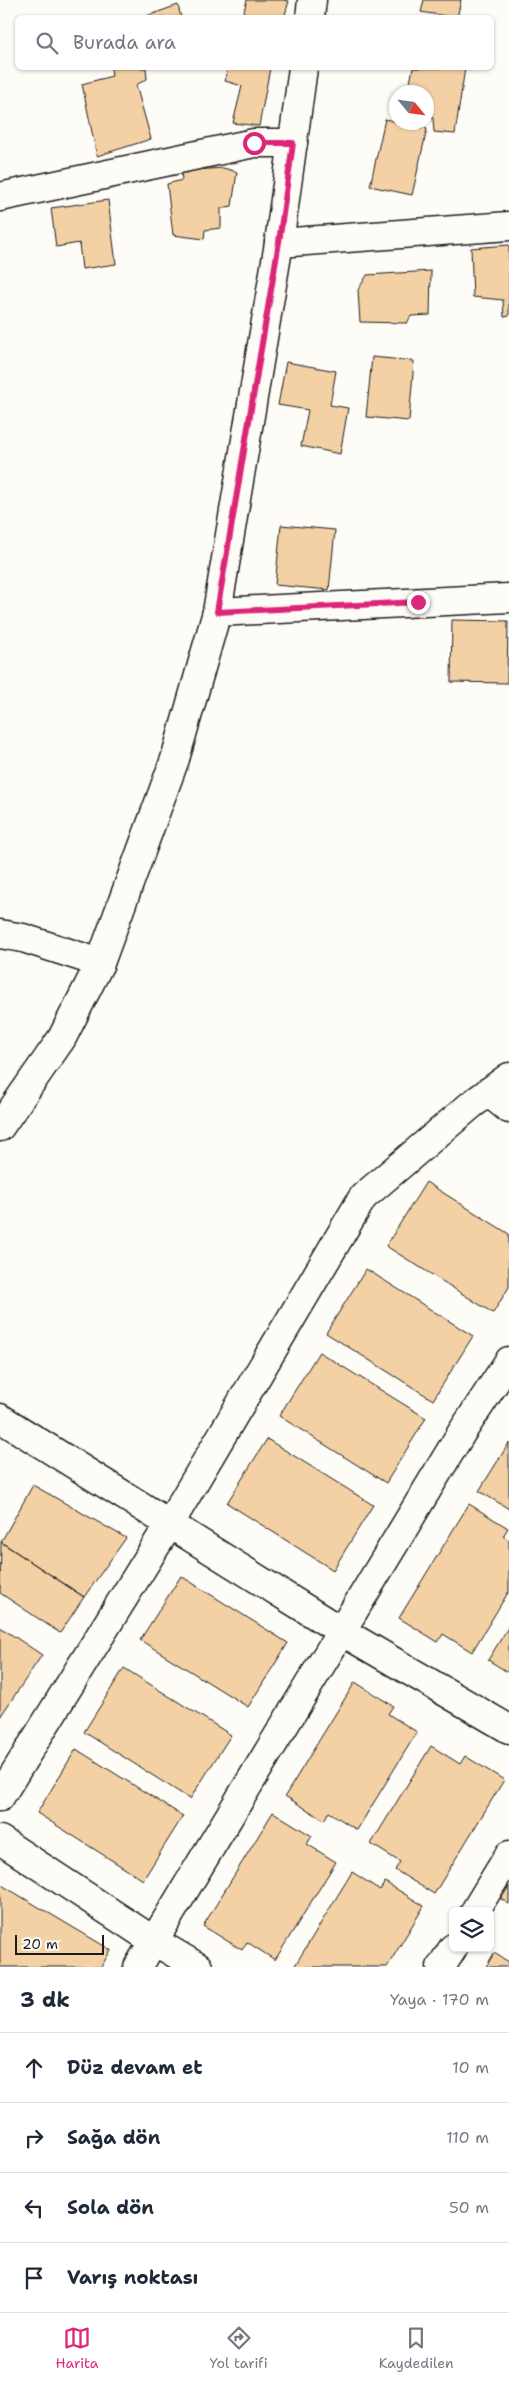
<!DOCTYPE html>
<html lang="tr">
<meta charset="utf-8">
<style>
:root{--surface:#fff;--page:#f2f2f3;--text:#1f2937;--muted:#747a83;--line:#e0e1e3;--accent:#db2777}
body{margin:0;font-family:"Shantell Sans",sans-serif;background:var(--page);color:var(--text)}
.controls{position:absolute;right:15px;bottom:15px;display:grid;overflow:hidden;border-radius:8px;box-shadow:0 1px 4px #0004}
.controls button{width:45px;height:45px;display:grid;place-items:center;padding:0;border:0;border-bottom:1px solid var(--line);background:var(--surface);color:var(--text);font:25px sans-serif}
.compass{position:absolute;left:389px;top:85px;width:45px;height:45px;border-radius:50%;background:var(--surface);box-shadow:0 1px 4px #0004;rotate:119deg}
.scale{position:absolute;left:15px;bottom:12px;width:89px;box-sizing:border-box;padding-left:5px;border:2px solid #1c1c1c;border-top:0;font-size:14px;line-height:18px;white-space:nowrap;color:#1c1c1c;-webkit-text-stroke:4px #fdfcf7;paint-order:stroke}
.stop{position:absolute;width:15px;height:15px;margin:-11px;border:4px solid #db2777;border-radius:50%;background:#fff}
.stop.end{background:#db2777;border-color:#fff;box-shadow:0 1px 5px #0008}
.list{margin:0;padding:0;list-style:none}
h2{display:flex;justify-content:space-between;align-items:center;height:65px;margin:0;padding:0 20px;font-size:21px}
h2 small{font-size:16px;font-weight:400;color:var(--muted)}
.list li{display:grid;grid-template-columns:32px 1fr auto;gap:15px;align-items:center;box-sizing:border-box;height:70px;padding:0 20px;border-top:1px solid var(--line)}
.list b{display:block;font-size:19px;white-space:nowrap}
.list em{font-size:16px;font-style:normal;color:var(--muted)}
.icon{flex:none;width:28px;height:28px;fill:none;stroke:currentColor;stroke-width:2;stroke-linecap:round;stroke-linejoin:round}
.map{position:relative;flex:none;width:509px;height:1967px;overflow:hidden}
.search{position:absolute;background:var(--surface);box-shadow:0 1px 4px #0004;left:15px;right:15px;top:15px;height:55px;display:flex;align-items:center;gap:12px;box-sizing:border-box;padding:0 18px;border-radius:8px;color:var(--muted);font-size:19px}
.sheet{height:345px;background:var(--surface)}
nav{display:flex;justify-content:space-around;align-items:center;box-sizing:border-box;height:70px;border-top:1px solid var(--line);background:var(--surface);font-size:14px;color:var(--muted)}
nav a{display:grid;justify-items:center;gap:2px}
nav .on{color:var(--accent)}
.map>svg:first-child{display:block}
.building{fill:#f3d1a4;stroke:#1c1c1c}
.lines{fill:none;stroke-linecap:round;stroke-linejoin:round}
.minor-casing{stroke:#1c1c1c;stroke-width:31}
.tertiary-casing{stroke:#1c1c1c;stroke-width:31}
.minor{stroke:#fdfcf7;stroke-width:28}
.tertiary{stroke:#fdfcf7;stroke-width:28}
.route{stroke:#db2777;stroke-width:6}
</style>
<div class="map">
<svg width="509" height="1967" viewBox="0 0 509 1967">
<rect width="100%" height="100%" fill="#fdfcf7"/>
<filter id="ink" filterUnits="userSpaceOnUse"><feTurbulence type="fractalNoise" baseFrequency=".02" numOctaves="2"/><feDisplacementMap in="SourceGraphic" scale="10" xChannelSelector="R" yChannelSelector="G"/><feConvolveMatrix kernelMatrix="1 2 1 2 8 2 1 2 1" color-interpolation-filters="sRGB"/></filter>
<g filter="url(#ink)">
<!-- building -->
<path class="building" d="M247,0h35l7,1 -5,17h-42z
M424,0h37l-4,18 -36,-6z
M178,5l3,13h-40z
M111,68h35l1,11 -11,6 15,54 -54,17 -15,-72 30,-8z
M228,68h42l-11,58 -26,-3 9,-37 -17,-5z
M413,68h52l-10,66 -21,-2 -1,-14 -7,-2v-24h-18z
M385,119l42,10 -15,66 -42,-9z
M223,168l14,4 -5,34 -11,2v20l-16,2 -1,9 -31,-4 -6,-51 15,-4 -1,-9z
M108,200l8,64 -34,5 -3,-26 -23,4 -5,-39z
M509,245v71l-5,1 -1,-17 -30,-3 -2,-49z
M431,271l-1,44 -19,1 -4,7 -47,-1 -2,-32 9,-15z
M372,357l42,4 -5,60 -43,-4z
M286,362l50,9 -6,34 18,3 -8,46 -39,-8 7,-36 -30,-5z
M281,525l54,5 -6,60 -54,-5z
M452,620l56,1 -1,62 -56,-1z
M426,1182l83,52v53l-16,26 -107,-67z
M366,1269l107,67 -40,64 -107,-67z
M319,1352l107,66 -40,65 -107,-67z
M267,1439l106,66 -40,65 -106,-67z
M509,1443v66l-30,-18z
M33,1485l93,53 -42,59 -83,-55z
M469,1504l39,24 -5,8 6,4v51l-37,61 -29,-18 -5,8 -39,-24z
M1,1542l83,55 -24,36 -60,-40z
M181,1576l107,67 -40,64 -108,-67z
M509,1626v47l-21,-13z
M0,1627l42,28 -42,62z
M124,1668l107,67 -41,64 -106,-67z
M355,1682l38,24 -5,8 29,18 -60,98 -28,-18 -5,8 -39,-24z
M431,1746l29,18 5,-8 39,24 -70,114 -39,-24 5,-8 -29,-18z
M76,1749l107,67 -40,64 -106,-67z
M273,1812l39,24 -5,8 29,18 -61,98 -28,-18 -5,8 -39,-24z
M352,1872l28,18 5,-8 39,24 -37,61h-93z
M0,1884l111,66 -10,17h-101z
M509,1886v18l-8,-5z
M494,1953l15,9v5h-23z"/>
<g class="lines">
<defs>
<path id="minor" d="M0,197l254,-54h39
M279,243l230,-17
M217,612l292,-14
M0,934l23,4 77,25
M488,1092l21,17
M0,1418l341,213 168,98
M0,1797l170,-274 193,-326 108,-92 38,-28
M0,1840l154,101 44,26
M475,1911l34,-56
M138,1967l324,-535 47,-71
M441,1967l12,-19"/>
<path id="tertiary" d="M310,18l2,-18
M0,1127l62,-89 38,-75 75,-204 42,-147 62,-369 24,-175"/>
</defs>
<!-- minor casing -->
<use href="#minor" class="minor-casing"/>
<!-- tertiary casing -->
<use href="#tertiary" class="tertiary-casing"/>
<!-- minor -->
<use href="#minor" class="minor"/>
<!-- tertiary -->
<use href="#tertiary" class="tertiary"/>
</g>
</g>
<g class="lines" filter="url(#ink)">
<!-- route -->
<path class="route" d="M254,143h39l-14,99 -62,370 201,-10"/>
</g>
</svg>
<div class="controls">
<button><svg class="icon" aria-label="layers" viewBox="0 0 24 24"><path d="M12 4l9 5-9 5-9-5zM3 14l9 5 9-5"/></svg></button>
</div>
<svg class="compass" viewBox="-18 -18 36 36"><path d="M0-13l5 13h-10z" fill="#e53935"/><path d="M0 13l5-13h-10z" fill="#747a83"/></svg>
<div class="scale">20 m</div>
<div class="stop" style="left:254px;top:143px"></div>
<div class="stop end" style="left:418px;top:602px"></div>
<div class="search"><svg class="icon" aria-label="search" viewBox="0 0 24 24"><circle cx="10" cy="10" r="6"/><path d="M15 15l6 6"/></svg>Burada ara</div>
</div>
<section class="sheet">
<h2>3 dk<small>Yaya · 170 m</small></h2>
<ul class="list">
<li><svg class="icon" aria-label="ahead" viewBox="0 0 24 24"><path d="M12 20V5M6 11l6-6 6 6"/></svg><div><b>Düz devam et</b></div><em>10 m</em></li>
<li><svg class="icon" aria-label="right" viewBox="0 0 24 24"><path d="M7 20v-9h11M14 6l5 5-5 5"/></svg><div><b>Sağa dön</b></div><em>110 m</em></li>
<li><svg class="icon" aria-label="left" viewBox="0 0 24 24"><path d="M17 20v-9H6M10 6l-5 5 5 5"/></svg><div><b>Sola dön</b></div><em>50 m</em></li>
<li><svg class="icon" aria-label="arrive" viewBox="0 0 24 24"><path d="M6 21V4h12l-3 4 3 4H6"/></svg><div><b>Varış noktası</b></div></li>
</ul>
</section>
<nav>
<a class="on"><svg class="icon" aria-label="map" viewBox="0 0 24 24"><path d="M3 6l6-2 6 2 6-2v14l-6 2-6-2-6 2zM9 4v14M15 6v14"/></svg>Harita</a>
<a><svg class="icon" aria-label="directions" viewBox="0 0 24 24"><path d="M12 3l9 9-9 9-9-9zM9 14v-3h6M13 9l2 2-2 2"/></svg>Yol tarifi</a>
<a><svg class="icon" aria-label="saved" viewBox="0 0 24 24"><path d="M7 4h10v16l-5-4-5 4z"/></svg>Kaydedilen</a>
</nav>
